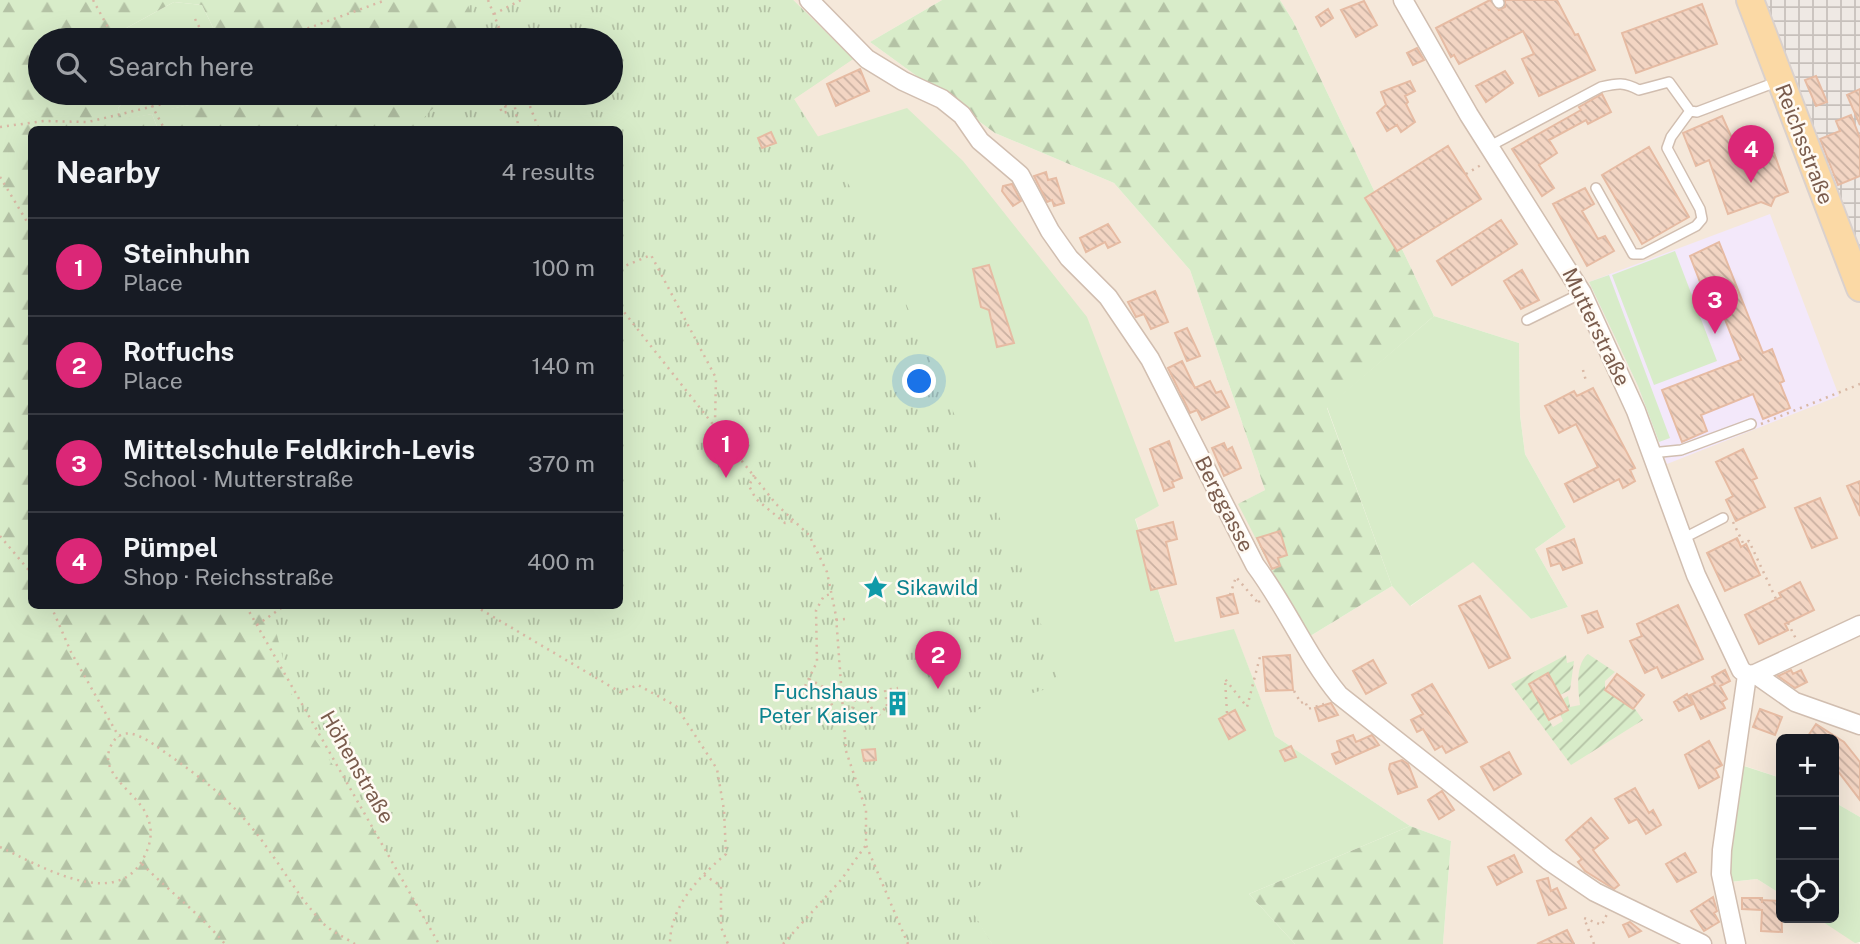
<!DOCTYPE html>
<meta charset="utf-8">
<style>
:root{--surface:#171b24;--page:#20242c;--text:#f1f3f6;--muted:#9ea1a6;--line:#363941;--accent:#db2777}
body{margin:0;font-family:"Public Sans",sans-serif;background:var(--page);color:var(--text)}
.controls{position:absolute;right:21px;bottom:21px;display:grid;overflow:hidden;border-radius:10px;box-shadow:0 7px 28px #0002}
.controls button{width:63px;height:63px;display:grid;place-items:center;padding:0;border:0;border-bottom:2px solid var(--line);background:var(--surface);color:var(--text);font:35px sans-serif}
.you{position:absolute;left:920px;top:382px;width:24px;height:24px;margin:-18px;border:5px solid #fff;border-radius:50%;background:#1a73e8;box-shadow:0 0 0 10px #1a73e833}
.badge{display:grid;place-items:center;width:46px;height:46px;border-radius:50%;background:var(--accent);color:#fff;font-size:23px;font-weight:700}
.pin{position:absolute;translate:-50% -58px;filter:drop-shadow(0 2px 4px #0008)}
.pin::after{content:'';position:absolute;top:37px;width:24px;height:21px;background:inherit;clip-path:polygon(0 0,100% 0,50% 100%)}
.list{margin:0;padding:0;list-style:none}
h2{display:flex;justify-content:space-between;align-items:center;height:91px;margin:0;padding:0 28px;font-size:30px}
h2 small{font-size:23px;font-weight:400;color:var(--muted)}
.list li{display:grid;grid-template-columns:46px 1fr auto;gap:21px;align-items:center;box-sizing:border-box;height:98px;padding:0 28px;border-top:2px solid var(--line)}
.list b{display:block;font-size:26px;white-space:nowrap}
.list p{margin:0;font-size:23px;white-space:nowrap;color:var(--muted)}
.list em{font-size:23px;font-style:normal;color:var(--muted)}
.icon{flex:none;width:38px;height:38px;fill:none;stroke:currentColor;stroke-width:2;stroke-linecap:round;stroke-linejoin:round}
.map{position:relative;flex:none;width:1860px;height:944px;overflow:hidden}
.search{position:absolute;background:var(--surface);box-shadow:0 7px 28px #0002;left:28px;top:28px;width:595px;height:77px;display:flex;align-items:center;gap:18px;box-sizing:border-box;padding:0 24px;border-radius:38px;color:var(--muted);font-size:26px}
.panel{position:absolute;background:var(--surface);box-shadow:0 7px 28px #0002;left:28px;top:126px;width:595px;height:483px;border-radius:10px}
.map>svg:first-child{display:block}
.residential{fill:#f5e8da}
.industrial{fill:url(#industrial-grid)}
.education{fill:#f3e8fa}
.grass{fill:#d8ecc9}
.forest{fill:url(#forest-firs)}
.park{fill:url(#park-tufts)}
.garden{fill:url(#garden-furrows)}
.building{fill:url(#building-back-hatch);stroke:#e6bba3;stroke-width:2}
.lines{fill:none;stroke-linecap:round;stroke-linejoin:round}
.service-casing{stroke:#d1beb0;stroke-width:12}
.minor-casing{stroke:#d1beb0;stroke-width:21}
.primary-casing{stroke:#dad1cd;stroke-width:30}
.path{stroke:#d9b8a5;stroke-width:2.5;stroke-dasharray:2 5;stroke-linecap:butt}
.service{stroke:#fff;stroke-width:9}
.minor{stroke:#fff;stroke-width:18}
.primary{stroke:#fbd9a5;stroke-width:26}
.labels{text-anchor:middle;stroke-width:5;stroke-linejoin:round;paint-order:stroke}
.street-label{font-size:21px;fill:#7a5c4d;stroke:#fffaf3}
.culture-label{font-size:21px;fill:#0d838f;stroke:#fffaf3;text-anchor:start}
</style>
<div class="map">
<svg width="1860" height="944" viewBox="0 0 1860 944">
<defs>
<pattern id="industrial-grid" width="8" height="8" patternUnits="userSpaceOnUse" patternTransform="scale(1.75)"><rect width="8" height="8" fill="#efe9e4"/><path d="M0 4h8M4 0v8" fill="none" stroke="#c7c0bb"/></pattern>
<pattern id="forest-firs" width="22" height="20" patternUnits="userSpaceOnUse" patternTransform="scale(1.75)"><rect width="22" height="20" fill="#d8ecc9"/><path d="M5 1l3.5 6h-7zM16 11l3.5 6h-7z" fill="#b4c2a5"/></pattern>
<pattern id="park-tufts" width="24" height="20" patternUnits="userSpaceOnUse" patternTransform="scale(1.75)"><rect width="24" height="20" fill="#d8ecc9"/><path d="M3 7l-1-3M5 7V3M7 7l1-3M15 17l-1-3M17 17v-4M19 17l1-3" fill="none" stroke="#b4c2a5"/></pattern>
<pattern id="garden-furrows" width="10" height="10" patternUnits="userSpaceOnUse" patternTransform="scale(1.75)"><rect width="10" height="10" fill="#d8ecc9"/><path d="M-1 1l2-2M0 10L10 0M9 11l2-2" fill="none" stroke="#b4c2a5"/></pattern>
<pattern id="building-back-hatch" width="6" height="6" patternUnits="userSpaceOnUse" patternTransform="scale(1.75)"><rect width="6" height="6" fill="#f3d5c3"/><path d="M-1 5l2 2M0 0l6 6M5-1l2 2" fill="none" stroke="#cab0a1"/></pattern>
</defs>
<rect width="100%" height="100%" fill="#fdf6ec"/>
<!-- residential -->
<path class="residential" d="M793,0h149l-72,42 125,91 119,50 76,87 75,220 -26,14 68,134 85,-52 19,20 62,-45 58,58 37,-12 -33,-58 31,-22 -41,-73 -5,-39 -1,-72 -85,-27 -141,-295 -13,-21h463l117,286v531l-26,-15v-63h-53v39l-39,-13 -11,117 26,-3 24,15v24h36l43,26h-417l8,-103 -41,-15 -135,-90 -41,-106 -59,12 -40,-124 24,-12 -343,-369 -22,-38 59,-41z"/>
<!-- industrial -->
<path class="industrial" d="M1743,0h117v287z"/>
<!-- education -->
<path class="education" d="M1770,214l69,182 -172,68 -29,-78 -49,-104z"/>
<!-- grass -->
<path class="grass" d="M793,0l60,59 -59,40 22,38 91,-29 56,53 124,156 72,189 -24,13 40,123 59,-13 41,107 135,90 -161,68 46,50h-303l-136,-215 -245,-636v-53z
M174,2l28,3 17,35h-105l5,-8z
M132,93h92l-11,7 -42,9 2,20h-15l-6,-15 -30,6 -4,-12z
M1675,251l42,110 -63,24 -42,-110z
M1609,275l61,163 -11,4 -21,-56 -49,-104z
M1434,316l85,27 1,72 5,39 41,73 -31,22 33,58 -37,12 -58,-57 -63,44 -18,-20 -65,-179z
M1741,765l40,13v116l-24,-15 -27,3 -1,-20z
M1834,802l26,15v125l-5,1 -38,-25h17z"/>
<!-- forest -->
<path class="forest" d="M0,0h531l12,40h-324l-17,-35 -28,-3 -55,30 -5,8h-74v53h92l-14,15 4,11 30,-5 6,15 -126,1v476h588v-476l137,-67 99,666 136,215h-992z
M942,0h338l13,21 141,295 -107,92 65,178 -85,52 -69,-134 27,-14 -75,-220 -76,-87 -119,-50 -125,-91z
M224,93h335l11,36h-398l-2,-20 43,-9z
M1410,826l41,15 -8,103h-148l-46,-50z"/>
<!-- park -->
<path class="park" d="M466,0h327l60,59 -59,40 71,111 164,375 31,100 -84,25 20,33 37,116 -71,35 30,50h-553l-85,-149 -57,-81 -20,-79 -14,-29h357v-476l-207,-1 35,-36h163v-53h-129z"/>
<!-- garden -->
<path class="garden" d="M1588,654l27,18 -10,9v9l30,19 8,11 -72,45 -60,-81 55,-29 1,8 7,-2 -4,29 -10,5 -12,-21 -19,10 24,43 10,-6 -3,-7 8,-5 -5,-10 5,-3 2,11 10,-2c-2,-15 -5,-41 8,-51z"/>
<!-- building -->
<path class="building" d="M1490,0l9,10 6,-3v-7h52l18,35 3,-1 17,36 -56,26 -17,-37 12,-5 -11,-23 -64,33 -5,-9 -3,2 -15,-29z
M1364,1l13,24 -21,12 -15,-27z
M1702,4l15,40 -81,29 -14,-40z
M1328,9l5,9 -12,8 -5,-9z
M1417,48l7,12 -11,5 -6,-12z
M860,69l9,22 -33,15 -9,-22z
M1505,71l8,12 -27,19 -10,-16z
M1816,76l11,26 -11,4 -11,-26z
M1410,81l5,10 -10,5 3,6 -2,2 9,18 -14,10 -4,-7 -10,6 -10,-18 9,-8 -5,-13z
M1860,89v36l-13,-30z
M1602,94l9,18 -23,12 -2,-4 -37,20 8,13 -18,12 15,23 -12,8 -30,-47 69,-39 -2,-3z
M1851,115l9,23v38l-22,9 -18,-46 20,-8 -4,-10z
M1722,116l18,40 19,-7 9,6 6,-2 14,39 -13,5 -4,9 -10,-4 -33,12 -19,-54 -13,6 -13,-33z
M771,132l5,11 -14,5 -4,-10z
M1448,146l33,53 -84,52 -32,-53z
M1649,147l40,70 -47,27 -40,-69z
M1046,172l2,8 8,-2 8,25 -10,3 -2,-6 -5,2 -13,-26z
M1012,184l9,17 -8,5 -11,-15 1,-5z
M1585,188l9,16 -12,7 16,28 7,-3 9,15 -27,15 -34,-62z
M1501,220l16,24 -65,41 -15,-24z
M1108,224l12,18 -12,6 -3,-6 -19,10 -6,-14z
M1719,242l44,111 9,-4 12,32 -4,2 10,25 -27,11 -10,-25 -52,21 6,16 -25,11 -20,-52 79,-30 -32,-81 -9,3 -10,-26z
M989,265l25,78 -17,4 -8,-37 -8,-3 -8,-38z
M1522,270l17,30 -18,9 -17,-28z
M1155,291l13,31 -17,7 -7,-15 -8,3 -8,-15z
M1187,328l13,28 -13,5 -12,-28z
M1182,361l13,27 15,-7 6,12 5,-2 8,16 -27,13 -5,-10 -7,3 -22,-45z
M1593,388l42,80 -5,2 5,11 -12,7 -4,-9 -45,23 -9,-18 33,-17 -22,-43 -17,9 -14,-27 29,-15 3,5z
M1169,441l13,37 -10,4 2,5 -10,4 -14,-42z
M1224,443l3,7 5,-3 9,21 -17,8 -12,-28z
M1743,449l14,29 -5,2 13,27 -29,14 -10,-21 7,-4 -17,-34z
M1860,481v35l-13,-30z
M1820,498l17,40 -25,10 -17,-40z
M1173,522l4,17 -11,3 10,42 -25,6 -14,-59z
M1280,531l7,24 -9,3 2,8 -8,3 -15,-31z
M1737,538l4,9 5,-3 14,31 -35,16 -18,-38z
M1574,539l8,24 -19,7 -3,-7 -9,3 -4,-17z
M1800,582l14,28 -29,14 3,6 -29,14 -14,-29 36,-18 -2,-4z
M1233,594l5,19 -17,4 -4,-19z
M1480,596l30,62 -21,10 -30,-62z
M1678,605l25,54 -41,19 -5,-11 -12,6 -15,-32 12,-5 -5,-12z
M1597,611l6,16 -15,6 -6,-17z
M1290,655l3,35 -27,1 -3,-34z
M1373,660l13,23 -20,11 -13,-23z
M1725,670l5,11 -10,5 7,13 -5,3 3,6 -24,11 -11,-24 25,-12 -3,-6z
M1791,670l2,4 8,-4 6,12 -12,6 -17,-12z
M1548,673l20,37 -19,10 -20,-36z
M1617,674l27,21 -11,14 -28,-19z
M1432,684l35,58 -21,11 -4,-7 -7,4 -12,-21 -6,3 -6,-12 12,-6 -11,-19z
M1687,694l6,10 -14,7 -5,-9z
M903,698l2,15 -11,1 -3,-14z
M1331,703l7,12 -19,6 -4,-13z
M1760,709l22,8 -7,18 -22,-8z
M1235,710l10,20 -16,9 -10,-20z
M1816,724l28,18 16,20v38l-26,-34v-27h-28z
M1353,735l3,7 16,-7 7,10 -43,19 -4,-10 8,-3 -3,-10z
M1709,741l13,24 -7,4 4,8 -20,11 -14,-33z
M1291,746l5,11 -11,4 -5,-10z
M875,749l1,11 -12,1 -2,-11z
M1509,752l12,22 -27,16 -13,-23z
M1402,760l6,4 9,23 -19,7 -9,-25 1,-5z
M1635,788l14,25 4,-3 8,15 -15,9 -9,-15 -8,4 -14,-24z
M1442,791l12,19 -15,9 -11,-19z
M1591,818l17,20 -15,12 26,35 -5,4 -29,-18 -7,-9 4,-3 -16,-19z
M1685,853l11,19 -19,10 -11,-18z
M1514,855l8,17 -25,13 -9,-18z
M1548,878l3,13 6,-3 9,20 -17,7 -12,-34z
M1713,897l4,14 -3,2 5,9 -15,9 -13,-20z
M1742,898h20v5v-3l19,1 1,31 -21,-1 1,-21 -20,-1z
M1630,922l11,9 -12,6 -6,-12z
M1567,930l7,14h-37z"/>
<g class="lines">
<defs>
<path id="service" d="M1497,0l2,3
M1490,146l111,-59c17,-4 23,-5 38,3l30,-8 21,29 7,1 82,-31
M1596,188l37,66h9l54,-28 6,-7 -2,-10 -33,-61 4,-11 19,-26
M1527,320l55,-27
M1651,453l30,-3 70,-26
M1682,539l41,-21"/>
<path id="minor" d="M809,0l58,59 36,22 39,18 20,16 18,26 40,34 30,56 19,27 39,39 42,62 105,206c31,41 51,90 84,130l209,165 47,32 107,52
M1403,0l66,115 113,178 54,118 60,164 45,95 6,5
M1755,674l40,28 65,23
M1747,675l8,-1 105,-49
M1736,944l-15,-70 1,-24 25,-175"/>
<path id="primary" d="M1750,0l110,288"/>
</defs>
<!-- service casing -->
<use href="#service" class="service-casing"/>
<!-- minor casing -->
<use href="#minor" class="minor-casing"/>
<!-- primary casing -->
<use href="#primary" class="primary-casing"/>
<!-- path -->
<path class="path" d="M93,0l22,40
M488,0l16,40
M494,14l27,-14
M195,19l11,21
M290,40l16,-11 80,-29
M488,40l11,-13
M145,93l20,37
M525,93l14,37
M503,99l4,13 -5,1 -4,-12z
M505,105l9,-3 -4,-9
M0,127l44,-6 44,1 120,-29
M519,130l-5,-28 35,-9
M1466,174l15,-9
M0,177l32,53
M620,268l31,-13 65,123 -1,44
M620,307l156,197 33,31 18,37 9,44 10,135 20,59v35l42,99
M1583,370l3,11
M1761,424l99,-40
M754,475l-5,11 7,13 29,24 9,-2
M1733,522l10,21 6,-2 27,58
M0,536l32,38
M1230,595l6,-18 23,27v-4
M51,606l20,46 48,85
M246,606l193,338
M475,606l145,86 18,-7 38,21 41,63 7,41 2,44c-27,23 -56,52 -56,90
M836,620l9,-1
M1788,623l8,16
M257,625l27,-19
M809,679l16,9 13,32 5,3 6,-4 9,-29h3l16,27 10,-11 5,1
M805,686l12,-24 -1,-52 8,-14 7,-2
M1294,691l7,12 4,-2 3,8 16,-5
M887,706l-2,-16 13,-2
M1227,713l-2,-34 22,28 14,-54
M0,847c37,17 115,65 143,12 8,-15 11,-29 3,-45 -9,-21 -47,-40 -36,-66 12,-30 40,-6 56,5 30,21 57,41 81,69 27,31 46,68 73,98 8,10 24,17 35,24
M142,864c27,27 59,51 83,80
M704,875l17,11v41l7,17
M783,944l58,-64 25,-35
M1573,944h4
M1594,944l-10,-26 18,7 5,-11"/>
<!-- service -->
<use href="#service" class="service"/>
<!-- minor -->
<use href="#minor" class="minor"/>
<!-- primary -->
<use href="#primary" class="primary"/>
</g>
<!-- icons -->
<defs>
<symbol id="sight-bare" viewBox="-9 -9 18 18"><path d="M0-6L1.8-2.2L6-1.7L2.9 1.2L3.7 5.4L0 3.3L-3.7 5.4L-2.9 1.2L-6-1.7L-1.8-2.2Z" fill="#0f9aa8" stroke="#fffaf3" stroke-width="2.5" paint-order="stroke"/></symbol>
<symbol id="building-bare" viewBox="-9 -9 18 18"><path d="M-4-6H4V6H1V3H-1V6H-4ZM-2.5-4.3h1.7v1.8h-1.7ZM.8-4.3h1.7v1.8H.8ZM-2.5-1h1.7V.8h-1.7ZM.8-1h1.7V.8H.8Z" fill="#0f9aa8" stroke="#fffaf3" stroke-width="2.5" paint-order="stroke"/></symbol>
</defs>
<g fill-rule="evenodd">
<use href="#sight-bare" x="858" y="570" width="35" height="35"/>
<use href="#building-bare" x="880" y="686" width="35" height="35"/>
</g>
<g class="labels">
<!-- street labels -->
<g class="street-label">
<text transform="translate(1804 144) rotate(69)" y="7">Reichsstraße</text>
<text transform="translate(1596 327) rotate(64)" y="7">Mutterstraße</text>
<text transform="translate(1224 504) rotate(63)" y="7">Berggasse</text>
<text transform="translate(357 767) rotate(60)" y="7">Höhenstraße</text>
</g>
<!-- culture labels -->
<g class="culture-label">
<text x="896" y="595">Sikawild</text>
<text x="878" y="699" text-anchor="end">Fuchshaus<tspan x="878" dy="24">Peter Kaiser</tspan></text>
</g>
</g>
</svg>
<div class="controls">
<button>+</button>
<button>−</button>
<button><svg class="icon" aria-label="locate" viewBox="0 0 24 24"><circle cx="12" cy="12" r="6"/><path d="M12 2v4M12 18v4M2 12h4M18 12h4"/></svg></button>
</div>
<div class="you"></div>
<div class="pin badge" style="left:726px;top:478px">1</div>
<div class="pin badge" style="left:938px;top:689px">2</div>
<div class="pin badge" style="left:1715px;top:334px">3</div>
<div class="pin badge" style="left:1751px;top:183px">4</div>
<div class="search"><svg class="icon" aria-label="search" viewBox="0 0 24 24"><circle cx="10" cy="10" r="6"/><path d="M15 15l6 6"/></svg>Search here</div>
<section class="panel">
<h2>Nearby<small>4 results</small></h2>
<ul class="list">
<li><span class="badge">1</span><div><b>Steinhuhn</b><p>Place</p></div><em>100 m</em></li>
<li><span class="badge">2</span><div><b>Rotfuchs</b><p>Place</p></div><em>140 m</em></li>
<li><span class="badge">3</span><div><b>Mittelschule Feldkirch-Levis</b><p>School · Mutterstraße</p></div><em>370 m</em></li>
<li><span class="badge">4</span><div><b>Pümpel</b><p>Shop · Reichsstraße</p></div><em>400 m</em></li>
</ul>
</section>
</div>
